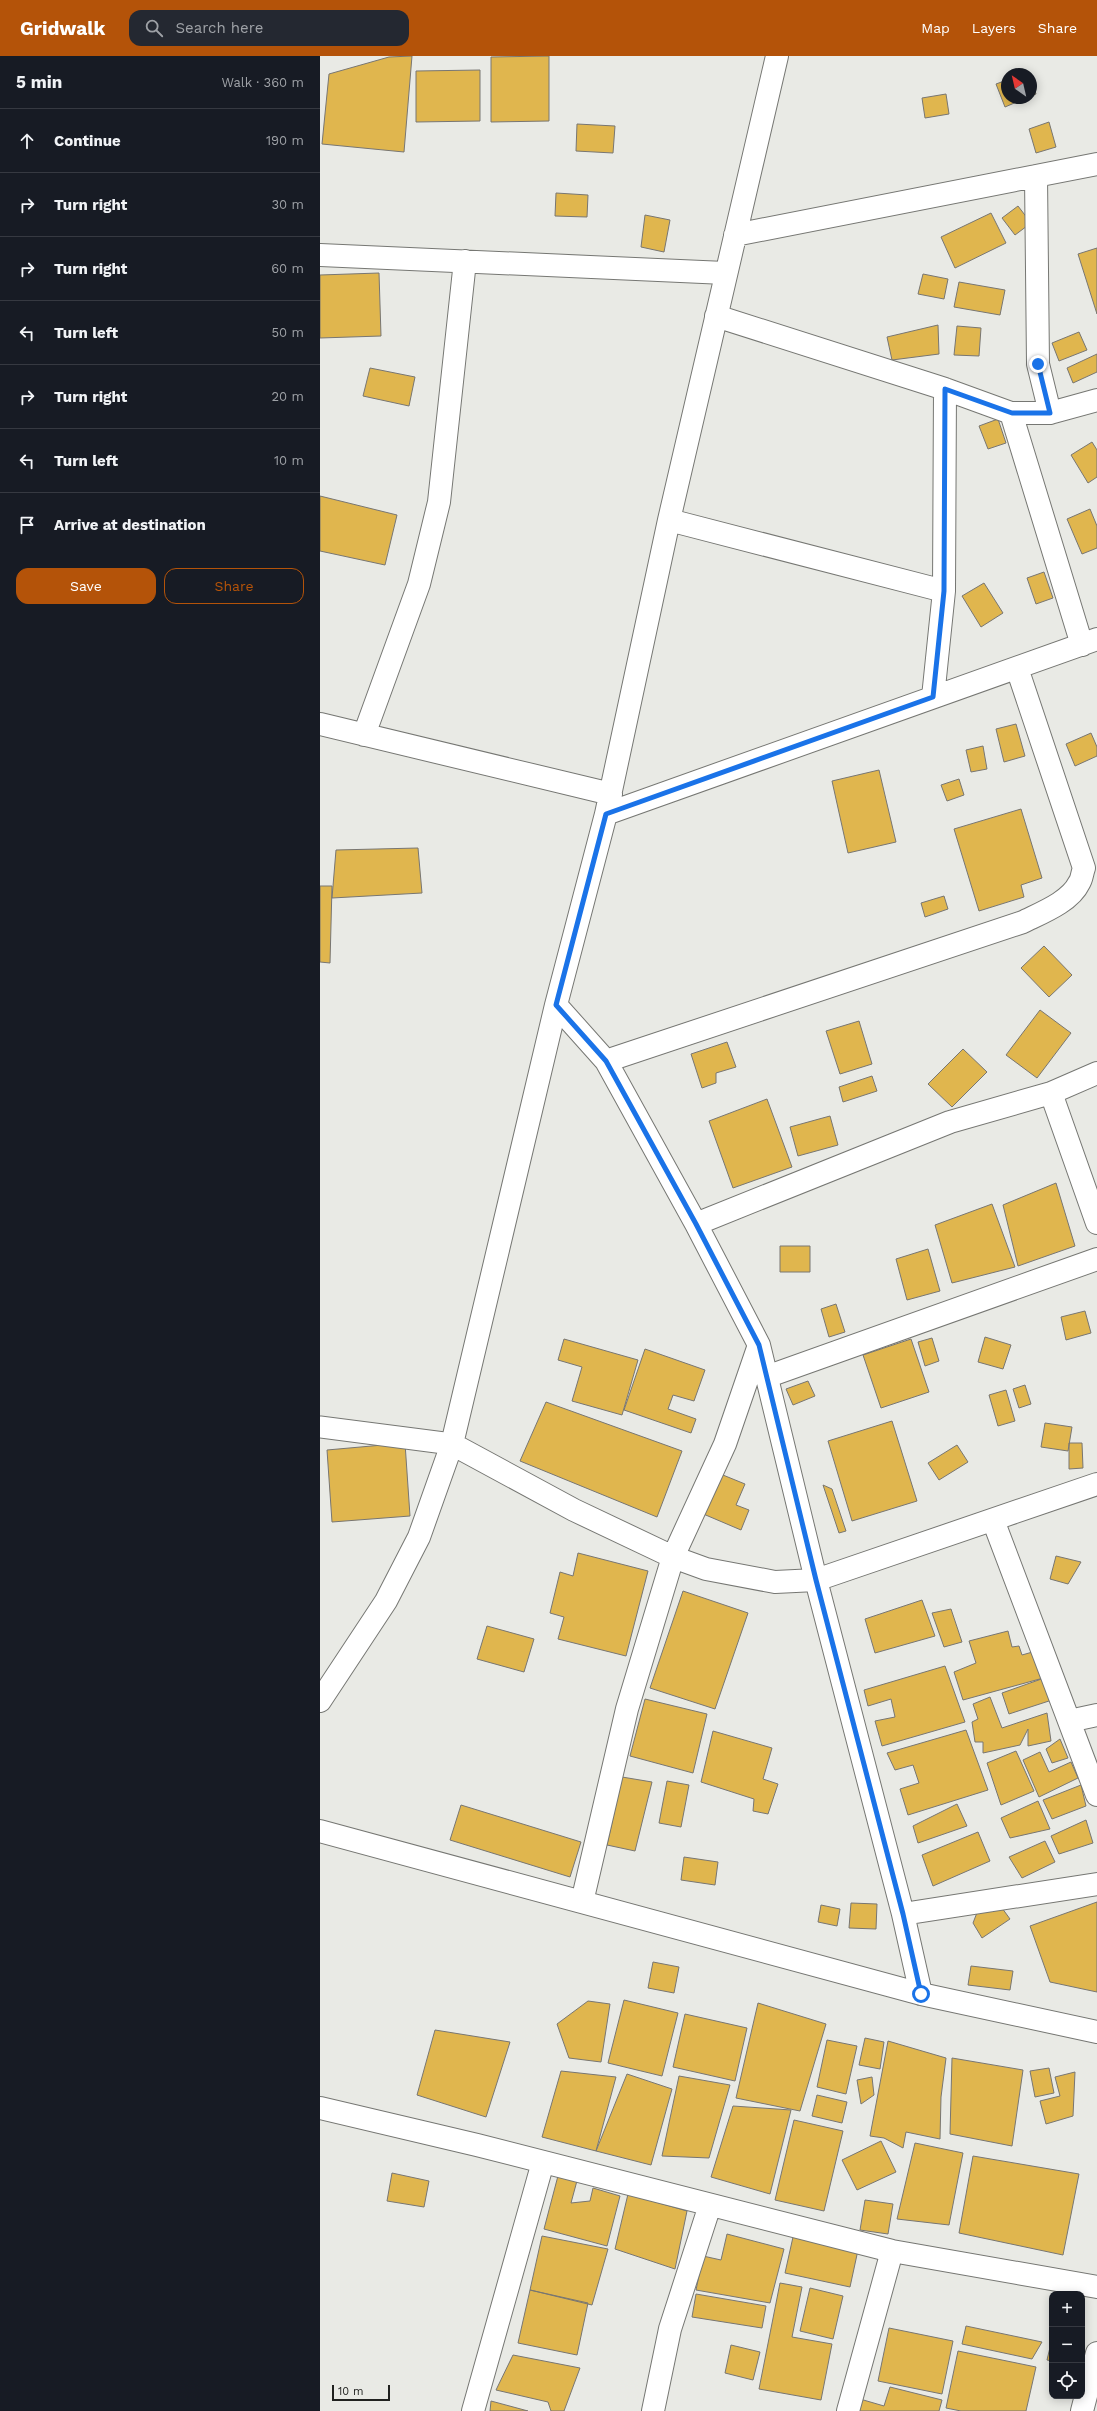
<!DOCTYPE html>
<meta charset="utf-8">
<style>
:root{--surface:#171b24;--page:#242831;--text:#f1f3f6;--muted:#9ea1a6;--line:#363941;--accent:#b45309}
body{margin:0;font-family:"Work Sans",sans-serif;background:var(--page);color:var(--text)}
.controls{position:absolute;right:12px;bottom:12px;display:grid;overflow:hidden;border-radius:8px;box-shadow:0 2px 10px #0003}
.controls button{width:36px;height:36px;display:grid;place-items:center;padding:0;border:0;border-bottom:1px solid var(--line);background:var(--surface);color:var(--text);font:20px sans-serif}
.compass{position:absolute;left:681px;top:12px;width:36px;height:36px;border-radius:50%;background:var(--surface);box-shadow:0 2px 10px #0003;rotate:326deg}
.scale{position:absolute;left:12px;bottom:10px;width:58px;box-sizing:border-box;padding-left:4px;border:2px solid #20211f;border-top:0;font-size:11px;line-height:14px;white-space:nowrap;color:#20211f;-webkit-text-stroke:3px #e9eae5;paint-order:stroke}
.stop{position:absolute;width:12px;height:12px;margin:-9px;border:3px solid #1a73e8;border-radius:50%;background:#fff}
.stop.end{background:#1a73e8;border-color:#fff;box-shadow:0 1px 4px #0008}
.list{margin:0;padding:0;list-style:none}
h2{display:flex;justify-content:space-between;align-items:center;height:52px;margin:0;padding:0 16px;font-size:17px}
h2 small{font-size:13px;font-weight:400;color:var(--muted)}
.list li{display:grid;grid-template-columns:26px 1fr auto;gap:12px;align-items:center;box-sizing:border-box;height:64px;padding:0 16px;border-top:1px solid var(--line)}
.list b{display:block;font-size:15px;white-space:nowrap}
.list em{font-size:13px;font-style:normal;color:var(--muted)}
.actions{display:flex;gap:8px;padding:12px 16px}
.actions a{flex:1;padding:9px 0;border:1px solid var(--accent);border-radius:12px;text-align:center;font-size:14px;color:var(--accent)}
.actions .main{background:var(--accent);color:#fff}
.icon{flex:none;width:22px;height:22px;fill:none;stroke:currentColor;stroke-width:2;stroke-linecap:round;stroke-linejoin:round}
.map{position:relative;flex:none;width:777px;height:2355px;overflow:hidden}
header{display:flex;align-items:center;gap:24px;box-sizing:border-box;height:56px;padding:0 20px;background:var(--accent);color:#fff}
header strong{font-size:19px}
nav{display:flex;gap:22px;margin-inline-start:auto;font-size:14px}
.search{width:280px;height:36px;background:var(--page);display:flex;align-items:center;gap:10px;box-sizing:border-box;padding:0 14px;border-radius:12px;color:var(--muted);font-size:15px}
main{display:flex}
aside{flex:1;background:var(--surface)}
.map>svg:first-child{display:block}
.building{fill:#e0b64e;stroke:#787672}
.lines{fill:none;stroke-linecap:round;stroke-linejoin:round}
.service-casing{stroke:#767773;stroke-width:23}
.minor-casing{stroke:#767773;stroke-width:24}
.service{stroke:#fff;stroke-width:21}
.minor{stroke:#fff;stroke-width:22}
.route{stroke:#1a73e8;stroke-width:5}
</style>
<header>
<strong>Gridwalk</strong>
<div class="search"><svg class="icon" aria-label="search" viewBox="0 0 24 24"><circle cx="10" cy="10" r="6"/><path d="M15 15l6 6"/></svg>Search here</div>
<nav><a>Map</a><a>Layers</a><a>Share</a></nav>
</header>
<main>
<aside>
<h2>5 min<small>Walk · 360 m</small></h2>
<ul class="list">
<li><svg class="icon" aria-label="ahead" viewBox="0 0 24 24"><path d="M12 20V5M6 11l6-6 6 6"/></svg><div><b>Continue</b></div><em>190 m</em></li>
<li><svg class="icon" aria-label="right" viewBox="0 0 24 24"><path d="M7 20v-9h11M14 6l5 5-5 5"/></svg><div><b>Turn right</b></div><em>30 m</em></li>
<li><svg class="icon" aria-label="right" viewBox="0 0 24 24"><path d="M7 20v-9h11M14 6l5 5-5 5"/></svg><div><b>Turn right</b></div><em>60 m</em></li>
<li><svg class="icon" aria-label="left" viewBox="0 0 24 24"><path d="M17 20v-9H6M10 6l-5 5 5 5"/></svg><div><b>Turn left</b></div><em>50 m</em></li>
<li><svg class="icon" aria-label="right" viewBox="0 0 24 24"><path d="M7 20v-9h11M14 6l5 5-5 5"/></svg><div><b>Turn right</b></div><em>20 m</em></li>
<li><svg class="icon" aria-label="left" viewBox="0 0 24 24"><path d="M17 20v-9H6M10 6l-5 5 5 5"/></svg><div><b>Turn left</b></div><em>10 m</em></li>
<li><svg class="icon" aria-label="arrive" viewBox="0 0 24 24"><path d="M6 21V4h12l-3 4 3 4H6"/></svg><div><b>Arrive at destination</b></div></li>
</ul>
<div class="actions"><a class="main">Save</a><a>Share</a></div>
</aside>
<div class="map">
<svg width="777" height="2355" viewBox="0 0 777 2355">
<rect width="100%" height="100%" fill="#e9eae5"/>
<!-- building -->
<path class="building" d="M92,0l-8,96 -82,-8 7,-70 60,-17z
M229,0v65l-58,1v-65z
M160,14v51l-64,1v-51z
M687,24v18h19l-21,9 -9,-23z
M711,24l5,14 -5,2z
M626,38l3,20 -24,4 -3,-20z
M729,66l7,25 -20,6 -7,-24z
M257,68l38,2 -2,27 -37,-2z
M236,137l32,2 -1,22 -32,-1z
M698,150l13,17 -16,12 -13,-17z
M671,157l15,30 -51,25 -14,-31z
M325,159l25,5 -6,32 -23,-5z
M777,192v66l-19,-60z
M59,217l2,63 -61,2v-63z
M603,218l25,5 -4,20 -26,-5z
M639,226l46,8 -5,25 -46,-8z
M618,269l1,29 -47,6 -5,-23z
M637,270l24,2 -2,28 -25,-1z
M759,276l8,18 -28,11 -7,-18z
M777,298v18l-24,11 -6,-15z
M50,312l45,9 -6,29 -46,-10z
M678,363l8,24 -18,6 -9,-23z
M772,386l5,8v27l-9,6 -17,-28z
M0,440l77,19 -12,50 -65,-14z
M770,453l7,17v22l-15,6 -15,-35z
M724,516l9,26 -17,6 -9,-26z
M664,527l19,30 -22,14 -19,-31z
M696,668l9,32 -21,6 -8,-33z
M771,677l6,14v9l-22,10 -9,-22z
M663,690l4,23 -16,3 -5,-22z
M559,714l17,72 -48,11 -16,-72z
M639,723l5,16 -17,6 -6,-16z
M701,753l21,69 -21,7 3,12 -45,14 -25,-82z
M98,792l4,45 -90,5 4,-48z
M0,830h12l-2,77 -10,-1z
M624,840l4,13 -23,8 -4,-14z
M724,890l28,29 -23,22 -28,-29z
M720,954l31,23 -34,45 -31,-23z
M539,965l13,43 -32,10 -14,-43z
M407,986l9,25 -20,6v10l-14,5 -11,-34z
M643,993l24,23 -35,35 -24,-23z
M552,1020l5,15 -34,11 -4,-15z
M447,1043l25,68 -59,21 -24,-67z
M510,1060l8,29 -40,11 -8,-29z
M736,1127l19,63 -57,20 -15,-61z
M672,1148l23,63 -63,16 -17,-58z
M460,1190h30v26h-30z
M608,1193l12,42 -33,9 -11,-41z
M516,1248l9,28 -16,5 -8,-28z
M765,1255l6,22 -25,7 -5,-23z
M665,1281l26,8 -8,24 -25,-7z
M612,1282l7,23 -14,5 -7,-24z
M244,1283l74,21 -16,55 -50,-14 10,-34 -24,-7z
M591,1283l18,53 -48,16 -18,-53z
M325,1293l60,21 -11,31 -21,-6 -5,14 28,10 -5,14 -67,-23z
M488,1325l7,15 -22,9 -7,-16z
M705,1329l6,19 -12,4 -6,-19z
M686,1334l9,31 -17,5 -9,-31z
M226,1346l136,49 -25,66 -137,-56z
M572,1365l25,80 -65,20 -24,-80z
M725,1367l27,4 -4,24 -27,-4z
M85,1387l5,73 -78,6 -5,-72z
M749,1387h13l1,25 -14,1z
M637,1389l11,17 -29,18 -11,-17z
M398,1417l27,11 -9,21 13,5 -8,20 -40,-17z
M503,1429l9,4 14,42 -7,2z
M258,1497l70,18 -22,85 -68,-17 6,-22 -14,-4 10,-41 13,4z
M736,1500l25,6 -13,22 -18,-5z
M363,1535l65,22 -33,96 -65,-21z
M602,1544l13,36 -60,17 -10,-34z
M631,1553l11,33 -18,5 -12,-34z
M167,1570l47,13 -10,33 -47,-13z
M688,1575l4,16 7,-1 3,9 14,-4 11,26 -84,23 -9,-28 22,-9 -7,-22z
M625,1610l20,56 -83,24 -7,-25 20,-4 -4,-18 -23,7 -4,-16z
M727,1621l5,23 -43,14 -7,-21z
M670,1641l12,31 45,-15 4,28 -23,5v-17l-8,16 -37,8v-11h-8l-3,-20 6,-3 -5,-15z
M325,1643l62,15 -14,59 -63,-17z
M646,1674l22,60 -80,25 -8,-26 19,-6 -6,-18 -18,5 -8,-17z
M393,1675l59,17 -9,31 15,5 -10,30 -15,-3 1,-12 -53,-17z
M740,1683l8,19 -16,5 -6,-14z
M696,1695l18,40 -33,14 -14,-42z
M720,1696l9,20 22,-10 7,16 -39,19 -16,-37z
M302,1721l30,5 -17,69 -28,-6z
M347,1725l22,4 -8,42 -22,-4z
M761,1729l5,21 -34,13 -9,-19z
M718,1745l12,28 -40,9 -9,-20z
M637,1748l10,22 -49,17 -5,-17z
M141,1749l120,37 -11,35 -120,-37z
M766,1764l7,23 -34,11 -8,-18z
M658,1776l12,29 -57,25 -11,-31z
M725,1785l10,21 -33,16 -13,-21z
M364,1801l34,5 -3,23 -34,-5z
M777,1846v90l-47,-10 -20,-56z
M531,1847l26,1 -1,25 -27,-1z
M501,1849l19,4 -3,17 -19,-4z
M682,1852l8,11 -28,19 -9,-15 5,-13z
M333,1906l26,5 -5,26 -26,-5z
M651,1910l42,5 -3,19 -42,-5z
M304,1944l54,13 -16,63 -54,-13z
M268,1945l22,3 -9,58 -32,-4 -12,-34z
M438,1947l68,21 -26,87 -64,-13z
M365,1958l62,14 -12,53 -62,-14z
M115,1974l75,12 -24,75 -69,-22z
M545,1982l19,4 -4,27 -21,-4z
M507,1984l30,6 -11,48 -29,-7z
M568,1985l58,17 -5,39 -1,42 -34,-7 -3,16 -19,-10 -14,-2z
M632,2002l71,12 -11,76 -62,-12z
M729,2012l5,25 -19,4 -5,-26z
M241,2015l55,6 -20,74 -54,-14z
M755,2016l-2,44 -27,8 -6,-23 20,-5 -5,-19z
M307,2018l45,15 -21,76 -55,-14z
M359,2020l51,9 -21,73 -47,-2z
M552,2021l2,18 -13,9 -4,-24z
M497,2039l30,7 -5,21 -30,-7z
M413,2050l58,4 -21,84 -59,-17z
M474,2064l49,11 -19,80 -49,-11z
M561,2085l15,31 -39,18 -15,-30z
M595,2087l48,10 -14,72 -52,-6z
M653,2100l106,18 -16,81 -104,-22z
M239,2116l19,5 -7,26 19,-2 3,-13 27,8 -13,50 -63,-17z
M72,2117l37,8 -5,26 -37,-6z
M308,2138l59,17 -12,58 -60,-20z
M545,2144l28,4 -5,30 -28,-4z
M407,2178l57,15 -14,54 -74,-13 7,-34 18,4z
M222,2180l66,13 -16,56 -62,-15z
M473,2181l65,13 -8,37 -65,-14z
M460,2227l22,4 -10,50 40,7 -11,56 -62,-11z
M490,2232l33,8 -10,43 -33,-8z
M210,2234l58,13 -11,52 -59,-12z
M376,2238l70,12 -4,22 -70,-11z
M646,2270l76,16 -10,17 -70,-15z
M569,2272l64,13 -11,53 -64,-13z
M732,2283v22l-5,-1z
M411,2289l29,7 -7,28 -28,-7z
M638,2295l78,16 -10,44h-65l-15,-3z
M193,2299l67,13 -16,43h-13l-3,-9 -52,-12z
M570,2331l52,13 -3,11h-83l4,-12 24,7z
M171,2345l37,10h-38z"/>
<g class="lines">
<defs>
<path id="service" d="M0,1371l132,17"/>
<path id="minor" d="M716,120l2,188 12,49
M415,179l362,-71
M0,199l405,18
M396,260l229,73 66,24h39l47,-13
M691,357l71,232
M349,464l275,71
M613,641l11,-106 1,-202
M0,668l291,70
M44,679l55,-151 20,-82 26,-241
M286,758l491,-175
M236,949l50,56 90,163 63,121 57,235 87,334 18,80
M286,1005l417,-139c18,-9 47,-20 56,-39 3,-4 3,-10 5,-15l-67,-200
M731,1037l46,130
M376,1168l254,-102 101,-29 46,-20
M446,1321l331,-118
M132,1388l122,66 99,47 33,12 69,13 41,-2 281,-96
M673,1464l104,275
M0,1645l66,-100 33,-64 33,-93 104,-439 50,-191 63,-294 108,-464
M749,1665l28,-6
M0,1775l601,163 176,38
M262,1846l45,-193 46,-152 52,-113 34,-99
M583,1858l194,-30
M0,2052l157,37 415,106 205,36
M153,2355l70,-249
M333,2355l17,-82 40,-124
M528,2355l44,-160
M762,2355l15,-58"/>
</defs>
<!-- service casing -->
<use href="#service" class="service-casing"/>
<!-- minor casing -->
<use href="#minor" class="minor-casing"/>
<!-- service -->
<use href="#service" class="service"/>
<!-- minor -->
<use href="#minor" class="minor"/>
</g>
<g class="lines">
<!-- route -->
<path class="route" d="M601,1938l-18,-80 -87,-334 -57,-235 -63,-121 -90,-163 -50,-56 50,-191 327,-117 11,-106 1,-202 67,24h38l-12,-49"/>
</g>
</svg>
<div class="controls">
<button>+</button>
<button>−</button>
<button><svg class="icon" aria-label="locate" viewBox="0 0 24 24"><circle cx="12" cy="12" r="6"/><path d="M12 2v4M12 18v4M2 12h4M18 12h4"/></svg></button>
</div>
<svg class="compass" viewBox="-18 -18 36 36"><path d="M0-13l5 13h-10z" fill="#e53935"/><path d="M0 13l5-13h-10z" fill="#9ea1a6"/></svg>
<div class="scale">10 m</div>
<div class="stop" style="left:601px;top:1938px"></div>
<div class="stop end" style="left:718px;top:308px"></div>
</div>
</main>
